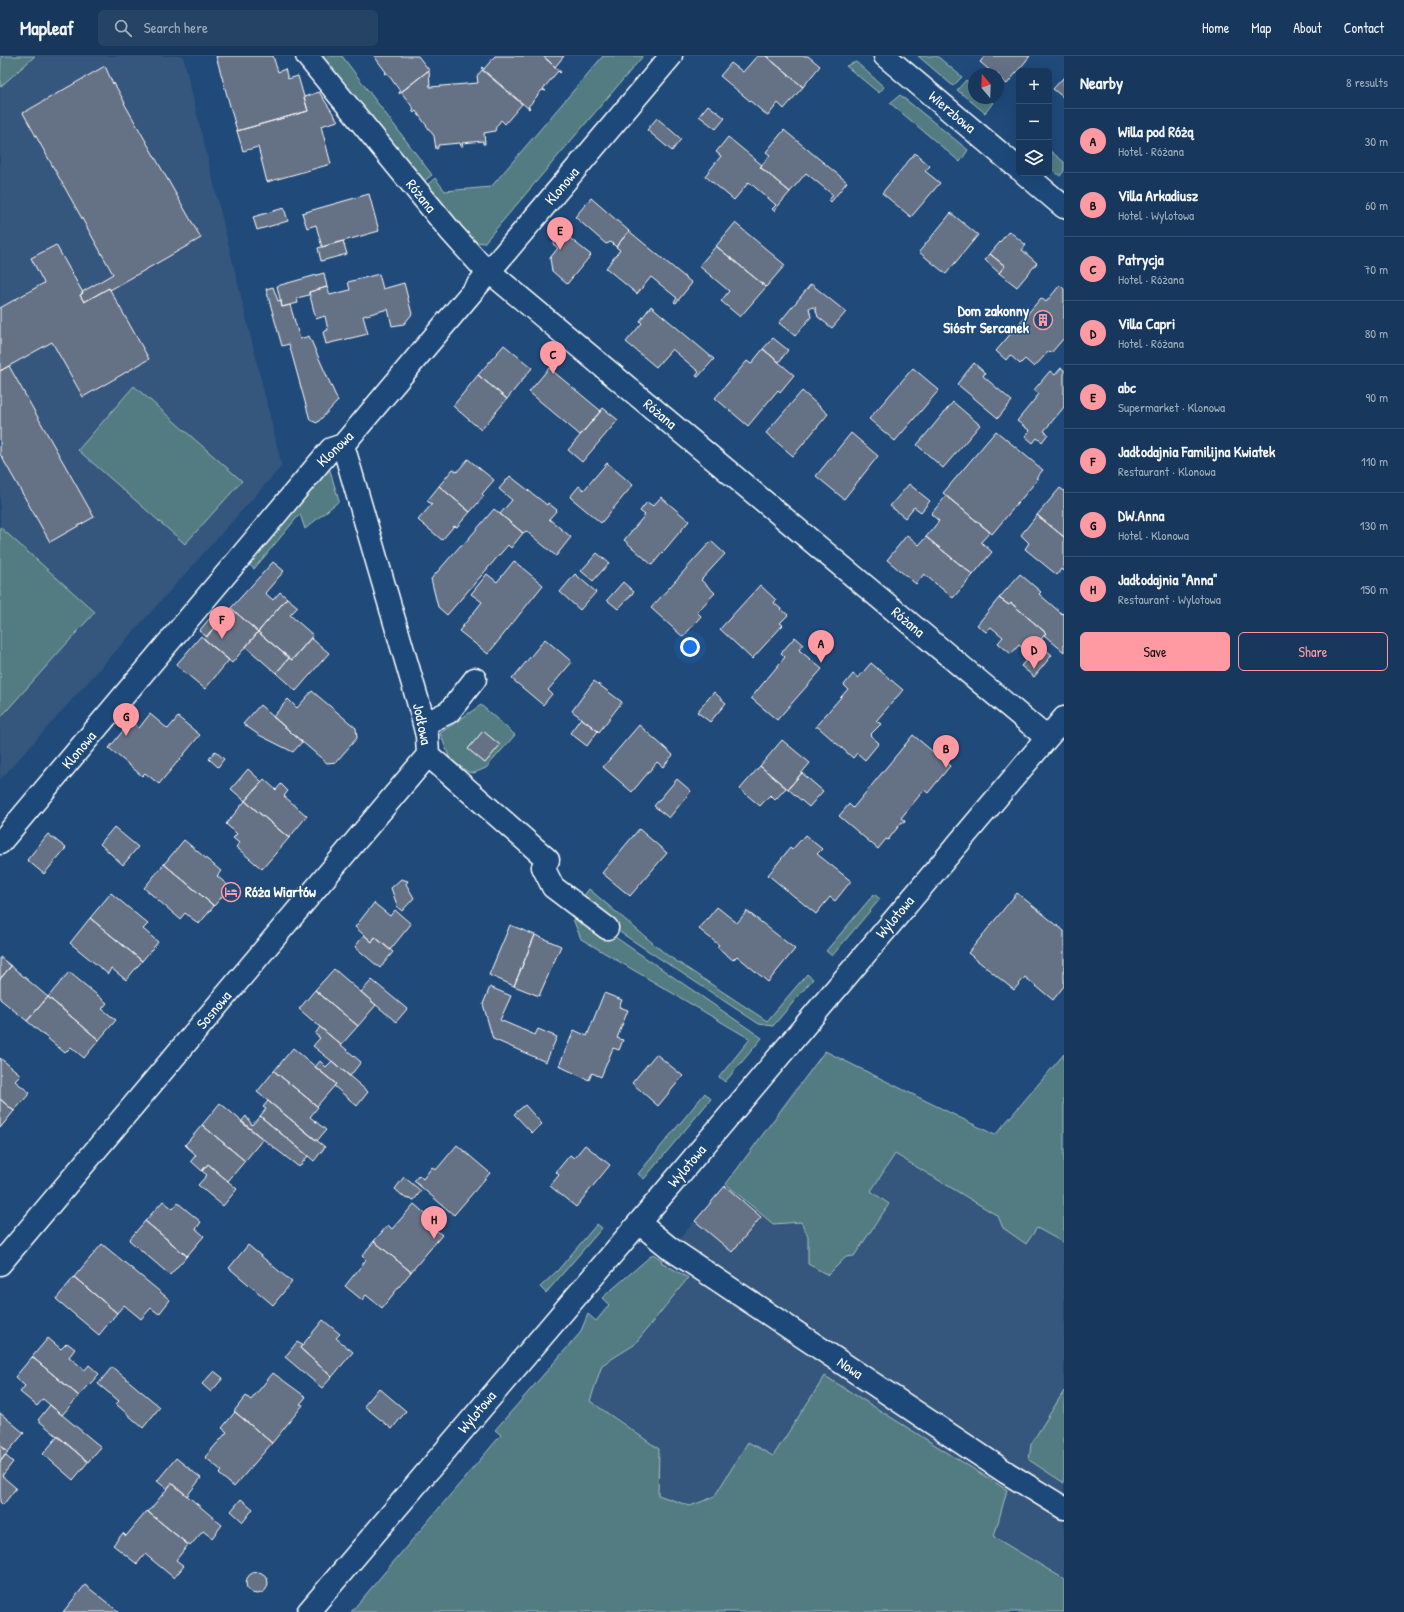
<!DOCTYPE html>
<meta charset="utf-8">
<style>
:root{--surface:#17385c;--page:#244365;--text:#f1f3f6;--muted:#9eacbb;--line:#365272;--accent:#ff9aa2}
body{margin:0;font-family:"Patrick Hand",sans-serif;background:var(--page);color:var(--text)}
.controls{position:absolute;right:12px;top:12px;display:grid;overflow:hidden;border-radius:6px;box-shadow:0 4px 16px #0002}
.controls button{width:36px;height:36px;display:grid;place-items:center;padding:0;border:0;border-bottom:1px solid var(--line);background:var(--surface);color:var(--text);font:20px sans-serif}
.compass{position:absolute;left:968px;top:12px;width:36px;height:36px;border-radius:50%;background:var(--surface);box-shadow:0 4px 16px #0002;rotate:341deg}
.you{position:absolute;left:690px;top:591px;width:14px;height:14px;margin:-10px;border:3px solid #fff;border-radius:50%;background:#1a73e8;box-shadow:0 0 0 6px #1a73e833}
.badge{display:grid;place-items:center;width:26px;height:26px;border-radius:50%;background:var(--accent);color:#111;font-size:13px;font-weight:700}
.pin{position:absolute;translate:-50% -33px;filter:drop-shadow(0 1px 2px #0008)}
.pin::after{content:'';position:absolute;top:21px;width:14px;height:12px;background:inherit;clip-path:polygon(0 0,100% 0,50% 100%)}
.list{margin:0;padding:0;list-style:none}
h2{display:flex;justify-content:space-between;align-items:center;height:52px;margin:0;padding:0 16px;font-size:17px}
h2 small{font-size:13px;font-weight:400;color:var(--muted)}
.list li{display:grid;grid-template-columns:26px 1fr auto;gap:12px;align-items:center;box-sizing:border-box;height:64px;padding:0 16px;border-top:1px solid var(--line)}
.list b{display:block;font-size:15px;white-space:nowrap}
.list p{margin:0;font-size:13px;white-space:nowrap;color:var(--muted)}
.list em{font-size:13px;font-style:normal;color:var(--muted)}
.actions{display:flex;gap:8px;padding:12px 16px}
.actions a{flex:1;padding:9px 0;border:1px solid var(--accent);border-radius:6px;text-align:center;font-size:14px;color:var(--accent)}
.actions .main{background:var(--accent);color:#111}
.icon{flex:none;width:22px;height:22px;fill:none;stroke:currentColor;stroke-width:2;stroke-linecap:round;stroke-linejoin:round}
.map{position:relative;flex:none;width:1064px;height:1556px;overflow:hidden}
header{display:flex;align-items:center;gap:24px;box-sizing:border-box;height:56px;padding:0 20px;background:var(--surface);border-bottom:1px solid var(--line)}
header strong{font-size:19px}
nav{display:flex;gap:22px;margin-inline-start:auto;font-size:14px}
.search{width:280px;height:36px;background:var(--page);display:flex;align-items:center;gap:10px;box-sizing:border-box;padding:0 14px;border-radius:6px;color:var(--muted);font-size:15px}
main{display:flex}
aside{flex:1;background:var(--surface)}
.map>svg:first-child{display:block}
.built{fill:#34567d}
.green{fill:#527b82;stroke:#a8bdc0;fill-rule:evenodd}
.building{fill:#657185;stroke:#fff}
.lines{fill:none;stroke-linecap:round;stroke-linejoin:round}
.minor-casing{stroke:#fff;stroke-width:25}
.minor{stroke:#1f4a7a;stroke-width:22}
.labels{text-anchor:middle;stroke-width:3;stroke-linejoin:round;paint-order:stroke}
.street-label{font-size:15px;fill:#fff;stroke:#1f4a7a}
.poi-label{font-size:15px;font-weight:bold;fill:#fff;stroke:#1f4a7a;text-anchor:end}
</style>
<header>
<strong>Mapleaf</strong>
<div class="search"><svg class="icon" aria-label="search" viewBox="0 0 24 24"><circle cx="10" cy="10" r="6"/><path d="M15 15l6 6"/></svg>Search here</div>
<nav><a>Home</a><a>Map</a><a>About</a><a>Contact</a></nav>
</header>
<main>
<div class="map">
<svg width="1064" height="1556" viewBox="0 0 1064 1556">
<rect width="100%" height="100%" fill="#1f4a7a"/>
<filter id="ink" filterUnits="userSpaceOnUse"><feTurbulence type="fractalNoise" baseFrequency=".025" numOctaves="2"/><feDisplacementMap in="SourceGraphic" scale="8" xChannelSelector="R" yChannelSelector="G"/><feConvolveMatrix kernelMatrix="1 2 1 2 8 2 1 2 1" color-interpolation-filters="sRGB"/></filter>
<g filter="url(#ink)">
<!-- built -->
<path class="built" d="M35,0h148l99,410 -282,314v-693z
M797,1029l267,108v419h-700l362,-428z"/>
<!-- green -->
<path class="green" d="M1,0h34l-35,31z
M320,0h22l90,119 -9,7z
M603,0h40l-159,187 -8,-1 -7,-4 -43,-52 9,-8 10,13 46,-4z
M918,0h19l25,21 -9,9z
M856,6l28,25 -5,6 -33,-27z
M966,24l8,7v11h13l6,5 -8,10 -28,-23z
M900,39l68,55 -8,12 -70,-59z
M1049,94l15,12v9l-4,5 -11,-9z
M134,330l108,95 -57,63 -107,-94z
M328,408l11,37 -34,28 -5,-15 -46,55 -8,-7z
M0,471l95,85 -95,106z
M481,649l34,30 -29,33 -12,5 -6,-1 -18,-13 -10,-26zM483,675l17,14 -15,18 -17,-14z
M589,833l78,66 100,66 40,-47 6,5 -40,47 -14,-2 -150,-99 -26,-28z
M874,838l6,5 -48,57 -6,-5z
M575,861l30,13 157,108 -37,44 -6,-5 31,-38 -169,-100 -8,-20z
M825,995l170,84 69,-81v189l-27,-15 -11,16 -23,-16 -5,-12 -103,-62 -24,37 18,13 -35,52 -8,1 -18,18 -20,-11v-28l-7,-14 -28,2 -47,-40z
M705,1037l6,6 -67,80 -6,-5z
M597,1168l5,4 -56,65 -6,-6 18,-17z
M653,1198l9,6 -1,2 27,16 -54,67 -32,20 -12,36 69,48 -1,46 32,11 24,-9 34,-55 25,14 52,-80 182,114 -13,47 70,42v33h-713l150,-177 -6,-5 85,-97 8,-19 8,7 13,-16 -7,-7z
M1064,1335v92l-35,-23 2,-16z"/>
<!-- building -->
<path class="building" d="M216,0h57l5,16 7,-3 3,10 10,-3 10,35 -71,20z
M374,0h44l11,14 -30,24 1,-3 -13,-18 -3,1 2,-2z
M495,0h48l18,16 -1,1 -2,-2 -15,18 3,2 -4,-1 -14,17 2,1 -1,1 -48,-41 1,-1 2,2z
M543,0h21l-9,11z
M757,0h9l37,31 -19,22 -6,-6 -10,13 -48,-40 11,-13 12,9z
M766,0h42l12,10 -17,21z
M985,0h45l-23,28 -9,-7v-3h-4l-14,-12z
M105,10l8,18 1,-1 11,20h-1l77,135 -91,52 -1,-2 -25,14 -4,-7 3,-2 -1,-1 31,-18 -90,-161z
M429,14l1,17 48,-4 -1,-7 5,-6 40,34 -17,20 -4,-4 -5,7 -1,4 -11,2 1,11h-2v-3l-21,2 1,3h-2l-1,-3 -22,2v3l-2,1 -2,-13 -18,-25 -2,2 -2,-2 2,-2 -13,-17z
M1064,21v21l-11,-9z
M319,36l19,29 -17,5 10,38 -64,18 -9,-35 -15,4 -6,-20 71,-20 -4,-14z
M708,49l17,13 -9,11 -17,-13z
M657,62l24,21 -9,12 -25,-21z
M784,74l63,52 -16,20 -2,-2 4,-5 -27,-22 -16,19 -30,-25 10,-12 -4,-3z
M728,81l34,28 -2,2 30,25 -16,19 -2,-2 4,-4 -27,-23 -15,18 -29,-24 16,-20 -5,-4z
M915,97l15,13 -5,5 15,12 -29,34 -29,-24z
M369,138l10,37 -57,16 -6,-22 -9,3 -5,-15z
M591,142l38,33 -13,16 -5,-5 -5,2 -31,-27z
M284,152l4,13 -31,9 -4,-13z
M951,157l27,22 -32,39 -27,-22z
M735,167l50,42 -19,22 -50,-41z
M629,175l63,52 -16,20 -2,-1 3,-4 -26,-21 -14,17 -31,-26 14,-18 -4,-3z
M1009,175l17,14 -4,5 15,13 -20,24 -18,-14 6,-7 -15,-12z
M562,176l29,23 -24,29 -15,-13 -2,-13 8,-10 -5,-4z
M343,185l4,13 -26,7 -3,-13z
M56,189l27,48 -3,2 4,7 25,-14 40,71 -66,38 -31,-55 -52,29v-63l44,-25 -13,-25z
M716,190l50,41 -26,30 -19,-16 8,-10 -30,-25z
M990,198l15,12 -6,7 -14,-13z
M324,217l3,14 -18,5v3l-12,3 1,5 -16,4 -5,-21z
M379,218l4,15 21,-6 8,31 -8,10 -12,2 -4,-17 -25,7 5,18 -42,10 -3,-12 5,-2 -3,-14 -9,3 -7,-27 18,-5 3,8 20,-5 -2,-8z
M811,228l35,28 -14,16 -14,-11 -3,-10 -6,1 2,9 -16,19 -16,-13z
M1060,229l4,4v49l-13,15 -2,-2 -15,16 -9,-8 -5,5 -10,-9 -4,5 -10,-9 45,-53 5,4z
M273,231l5,14 3,-1 1,7 8,-2 10,34 9,-3 29,65 -21,22 -7,-3 -21,-76 -7,2 -16,-57z
M651,250l63,53 -16,18 -2,-1 3,-4 -27,-23 -16,18 -30,-25 16,-19 -2,-2z
M773,282l15,12 -9,12 -16,-13z
M504,289l28,23 -25,31 -29,-24z
M763,293l31,26 -14,17 -2,-2 -30,36 -33,-28 32,-37 4,3z
M974,307l11,10 -2,3 29,25 -14,17 -41,-34z
M9,310l85,151 -44,25 -50,-88v-83z
M549,312l52,43 -21,24 -51,-43z
M913,312l26,22 -44,51 -26,-22z
M1061,312l3,2v37l-20,24 4,3 -6,8 -5,-4 -4,5 -8,-7 5,-5 -13,-10 22,-27 -5,-4 16,-19 5,4z
M478,319l29,24 -26,31 -28,-24z
M802,335l26,23 -35,42 -27,-23z
M953,346l27,23 -37,43 -26,-23z
M603,352l15,12 -36,42 -14,-12z
M996,375l47,39 -7,8 2,1 -46,55 -49,-41z
M851,377l27,23 -34,43 -28,-23z
M468,403l26,21 -12,14 2,2 -14,16 -31,-26 14,-17 4,3z
M607,407l26,22 -32,38 -31,-26 9,-11 5,4z
M510,420l37,29 1,-2 9,7 -8,9 22,18 -15,19 -30,-25 -3,2 -23,-19 12,-14 -13,-11z
M909,428l21,17 -9,11 -7,-5 -9,11 -15,-12z
M439,430l31,26 -13,15 -3,-1 -12,14 -24,-20 14,-16 -5,-3z
M1060,432l4,3v46l-27,-22z
M946,440l44,36 -9,10 11,10 -19,23 -47,-38 13,-16 -8,-7z
M661,441l28,24 -37,44 -28,-25 21,-25 -5,-4 7,-9 6,4z
M494,453l29,24 -12,15 -3,-3 -61,70 -9,-8 -7,-28 30,-34h2z
M1037,459l27,22v34l-3,-2 -4,6 -32,-26 4,-6 -8,-8z
M907,479l12,10 7,-8 47,38 -20,23 -29,-24 -8,10 -29,-24z
M711,485l14,13 -24,26 14,13 -18,19 4,4 -18,21 -32,-29z
M597,497l12,10 -16,18 -12,-10z
M514,505l29,24 -55,69 -29,-23 23,-29 -11,-8 16,-20 10,8z
M273,506l11,9 -19,22 8,7 7,-8 7,6 -29,34 -27,-24z
M575,518l21,18 -16,18 -20,-18z
M1020,518l21,18 -2,2 23,20 2,-2v40l-20,-17 2,-2 -35,-30 -2,2 -10,-7z
M623,526l11,10 -16,17 -11,-9z
M760,529l16,15 -2,3 14,12 -8,8 3,2 -31,34 -32,-30z
M287,542l11,9 -8,8 23,20 -21,25 -34,-28z
M999,542l10,7 2,-2 35,30 -8,10 14,12 -18,22 -13,-11 9,-11 -11,-10 -8,9 -13,-11 5,-6 -12,-10 -5,5 -9,-7z
M231,552l27,24 -26,31 -28,-24z
M209,563l7,6 -9,12 -8,-6z
M258,576l31,26 -13,15 -30,-26z
M201,580l28,24 -24,29 -29,-24z
M795,581l8,7 -4,6 23,19 -45,51 -26,-22 34,-41 -4,-4z
M311,582l18,15 -33,38 -20,-18 13,-15 3,2z
M545,583l27,23 -24,28 4,4 -9,11 -31,-26z
M871,607l32,27 -27,31 5,3 -11,11 9,8 -14,17 -8,-7 -4,5 -35,-31h-3l33,-38 -4,-4 9,-11 5,4z
M594,625l28,21 -23,30 -27,-21z
M312,635l44,37 1,10 -21,24 -9,1 -54,-46 15,-18 9,9z
M714,636l12,11 -16,19 -13,-10z
M260,649l42,37 -9,10 -34,-17 -16,-11z
M150,658l18,15 10,-12 22,18 -41,49 -14,-11 -3,3 -33,-28 22,-27 8,7z
M581,662l17,13 -11,15 -17,-13z
M639,669l34,30 -10,12 -6,-5 -25,30 -29,-25z
M483,675l17,14 -15,18 -17,-14z
M913,679l37,31 -22,27 -4,-3 -23,28 4,3 -1,2 -2,-1 -11,14 -3,4 -2,-1 -8,10 -39,-33 10,-12 4,4z
M782,684l28,23 -22,26 -28,-23z
M215,695l9,8 -6,8 -9,-8z
M760,710l26,22 -11,12 -5,-5 -10,11 -20,-17z
M248,713l14,13 -17,19 -14,-12z
M802,717l21,18 -14,16 -21,-18z
M264,723l12,11 5,-6 7,7 -4,5 23,20 -18,22 -44,-37z
M677,723l14,12 -22,27 -15,-12z
M245,745l44,37 -27,31 -26,-22 3,-4 -6,-5 4,-4 -11,-10z
M114,771l24,20 -15,18 -23,-21z
M639,773l28,24 -37,43 -28,-23z
M48,778l18,14 -22,26 -17,-14z
M805,779l17,14 -5,5 34,27 -16,20 -5,-4 -14,17 -48,-39 22,-27 2,2z
M184,784l37,31 -4,5 13,11 -16,19 -50,-42z
M164,808l50,42 -15,18 -14,-11 -5,6 -36,-31z
M401,823l7,2 -2,3 8,14 -12,13 -6,-5 1,-1 -6,-17z
M111,837l37,31 -5,5 15,13 -16,19 -52,-43z
M1017,837l47,38v55l-11,14 -28,-23 -11,13 -46,-37z
M374,847l16,13 5,-6 16,14 -21,26 -15,-13 -3,5 -17,-15z
M717,851l20,16 10,-12 48,38 -27,33 -31,-26 -4,4 -16,-13 2,-2 -20,-16z
M90,862l52,43 -16,19 -15,-12 -3,6 -38,-31z
M510,869l25,10 -21,51 -25,-11z
M364,879l8,7 3,-5 18,15 -13,16 -25,-21z
M535,879l26,11 -22,50 -25,-10z
M0,901l11,9 -11,13z
M11,910l37,31 -21,24 -27,-22v-20z
M334,913l42,36 -18,21 -43,-36z
M69,916l38,31 -5,6 14,11 -17,20 -51,-43z
M372,924l35,29 -11,13 -35,-30z
M490,931l21,9 -11,24 35,15 3,-6 19,8 -11,25 -53,-23 -10,-35z
M315,934l43,36 -17,19 -42,-36z
M604,937l18,7 -3,7 9,3 -11,28 6,2 -4,10 -6,-2 -12,29 -9,-4 -3,7 -30,-14 15,-36 13,6z
M48,941l51,43 -15,18 -13,-11 -6,6 -38,-32z
M320,971l41,35 -11,14 -37,-30 7,-8 -5,-4z
M293,992l43,36 -19,22 -43,-35z
M656,998l27,22 -25,30 -26,-23z
M0,1002l21,17 -6,6 15,12 -16,18 -14,-12z
M320,1005l6,6 6,-6 36,31 -11,14 -23,-20 2,-2 -21,-17z
M274,1015l44,36 -8,10 16,13 -9,11 -60,-49z
M0,1043l14,12 -14,17z
M268,1045l57,46 -11,14 -54,-45 6,-7 -3,-2z
M220,1047l43,36 -18,22 -43,-36z
M525,1049l17,19 -10,9 -18,-19z
M246,1060l6,9 8,-9 48,40 -9,11 -58,-45z
M202,1069l43,36 -17,20 -20,-17 -6,7 -11,-10 5,-6 -11,-10z
M457,1089l33,28 -36,42 -40,-34 5,-6 4,4 9,-12 4,3z
M585,1089l25,20 -34,42 -26,-21 9,-11 -3,-3 14,-17 4,3z
M208,1108l29,25 -14,17 -25,-21 9,-10 -5,-4z
M404,1121l17,14 -7,9 -9,-2 -10,-9z
M725,1130l36,31 -29,35 -37,-31z
M163,1145l10,8 5,-6 23,19 -5,7 8,7 -17,20 -42,-35z
M414,1148l16,14 -4,4 16,13 -31,37 -37,-31 14,-16 4,4z
M145,1165l42,35 -17,19 -41,-35z
M374,1185l37,31 -29,36 -16,-13 -4,5 -17,-14 21,-26 -4,-4z
M102,1188l68,56 -11,14 -8,-6 -10,11 -17,-14 -7,8 -43,-36z
M248,1189l44,37 -19,23 -44,-37z
M74,1221l43,36 -18,22 -43,-36z
M323,1264l17,14 -4,4 17,14 -21,25 -32,-29z
M48,1282l13,11 6,-6 8,6 -6,8 16,13 4,-5 10,9 -20,22 -47,-39z
M297,1286l5,3 -2,3 32,29 -10,11 -37,-31z
M32,1301l47,39 -17,19 -19,-16 -6,7 -17,-14 5,-6 -10,-9z
M112,1311l48,40 -17,21 -27,-24 3,-3 -21,-17z
M214,1315l9,7 -12,14 -9,-8z
M273,1317l33,24 -6,7 3,1 -31,38 -38,-32 12,-15 5,4z
M379,1332l27,23 -14,18 -28,-23z
M50,1349l51,42 -13,15 -50,-42z
M235,1356l37,31 -38,44 -15,-13 3,-3 -17,-14 22,-25 -5,-4z
M0,1357l24,20 -16,19 -8,-7z
M58,1380l30,26 -15,18 -30,-26z
M0,1389l8,7 -8,10z
M5,1399l8,7 -11,14 14,12 -13,17 -3,-3v-40z
M176,1402l25,20 -14,18 -15,-13 -5,6 -10,-8z
M172,1427l50,42 -10,13 -9,-7 -13,15 -42,-34z
M241,1443l12,10 -10,13 -12,-11z
M147,1455l41,34 -12,15 8,6 -10,12 -29,-24 -8,10 -24,-19 10,-12 3,3z
M246 1527a11 11 0 1 1 22 0a11 11 0 1 1-22 0Z
M85,1529l34,27h-56z"/>
<g class="lines">
<defs>
<path id="minor" d="M307,0l145,177 27,30 568,475
M885,0l134,113
M1024,117l40,34
M343,389l78,267 6,24 1,19 120,105 -5,7 10,20 54,41
M424,668l25,-12 26,-33
M0,787l331,-394 12,-4 328,-389
M639,1167l32,26 336,224 57,35
M0,1208l428,-509
M308,1556l351,-413 405,-481"/>
</defs>
<!-- minor casing -->
<use href="#minor" class="minor-casing"/>
<!-- minor -->
<use href="#minor" class="minor"/>
</g>
</g>
<!-- icons -->
<defs>
<symbol id="building-ring" viewBox="-11 -11 22 22"><circle r="9.5" fill="#1f4a7a" stroke="#ff9aa2" stroke-width="1.5"/><path d="M-4-6H4V6H1V3H-1V6H-4ZM-2.5-4.3h1.7v1.8h-1.7ZM.8-4.3h1.7v1.8H.8ZM-2.5-1h1.7V.8h-1.7ZM.8-1h1.7V.8H.8Z" fill="#ff9aa2"/></symbol>
<symbol id="hotel-ring" viewBox="-11 -11 22 22"><circle r="9.5" fill="#1f4a7a" stroke="#ff9aa2" stroke-width="1.5"/><path d="M-6-4.5h1.5V1H6V5H4.5V3h-9V5H-6ZM-4 0a1.8 1.8 0 1 1 3.6 0ZM.5 0V-2.5h3Q6-2.5 6 0Z" fill="#ff9aa2"/></symbol>
</defs>
<g fill-rule="evenodd">
<use href="#building-ring" x="1032" y="253" width="22" height="22"/>
<use href="#hotel-ring" x="220" y="825" width="22" height="22"/>
</g>
<g class="labels">
<!-- street labels -->
<g class="street-label">
<text transform="translate(952 56) rotate(40)" y="5">Wierzbowa</text>
<text transform="translate(562 130) rotate(-50)" y="5">Klonowa</text>
<text transform="translate(421 140) rotate(51)" y="5">Różana</text>
<text transform="translate(660 358) rotate(40)" y="5">Różana</text>
<text transform="translate(335 393) rotate(-44)" y="5">Klonowa</text>
<text transform="translate(908 566) rotate(40)" y="5">Różana</text>
<text transform="translate(422 668) rotate(78)" y="5">Jodłowa</text>
<text transform="translate(79 694) rotate(-50)" y="5">Klonowa</text>
<text transform="translate(895 861) rotate(-50)" y="5">Wylotowa</text>
<text transform="translate(214 954) rotate(-50)" y="5">Sosnowa</text>
<text transform="translate(687 1110) rotate(-50)" y="5">Wylotowa</text>
<text transform="translate(850 1312) rotate(34)" y="5">Nowa</text>
<text transform="translate(477 1356) rotate(-50)" y="5">Wylotowa</text>
</g>
<!-- poi labels -->
<g class="poi-label">
<text x="1029" y="260">Dom zakonny<tspan x="1029" dy="17">Sióstr Sercanek</tspan></text>
<text x="245" y="841" text-anchor="start">Róża Wiartów</text>
</g>
</g>
</svg>
<div class="controls">
<button>+</button>
<button>−</button>
<button><svg class="icon" aria-label="layers" viewBox="0 0 24 24"><path d="M12 4l9 5-9 5-9-5zM3 14l9 5 9-5"/></svg></button>
</div>
<svg class="compass" viewBox="-18 -18 36 36"><path d="M0-13l5 13h-10z" fill="#e53935"/><path d="M0 13l5-13h-10z" fill="#9eacbb"/></svg>
<div class="you"></div>
<div class="pin badge" style="left:821px;top:607px">A</div>
<div class="pin badge" style="left:946px;top:712px">B</div>
<div class="pin badge" style="left:553px;top:318px">C</div>
<div class="pin badge" style="left:1034px;top:613px">D</div>
<div class="pin badge" style="left:560px;top:194px">E</div>
<div class="pin badge" style="left:222px;top:583px">F</div>
<div class="pin badge" style="left:126px;top:680px">G</div>
<div class="pin badge" style="left:434px;top:1183px">H</div>
</div>
<aside>
<h2>Nearby<small>8 results</small></h2>
<ul class="list">
<li><span class="badge">A</span><div><b>Willa pod Różą</b><p>Hotel · Różana</p></div><em>30 m</em></li>
<li><span class="badge">B</span><div><b>Villa Arkadiusz</b><p>Hotel · Wylotowa</p></div><em>60 m</em></li>
<li><span class="badge">C</span><div><b>Patrycja</b><p>Hotel · Różana</p></div><em>70 m</em></li>
<li><span class="badge">D</span><div><b>Villa Capri</b><p>Hotel · Różana</p></div><em>80 m</em></li>
<li><span class="badge">E</span><div><b>abc</b><p>Supermarket · Klonowa</p></div><em>90 m</em></li>
<li><span class="badge">F</span><div><b>Jadłodajnia Familijna Kwiatek</b><p>Restaurant · Klonowa</p></div><em>110 m</em></li>
<li><span class="badge">G</span><div><b>DW.Anna</b><p>Hotel · Klonowa</p></div><em>130 m</em></li>
<li><span class="badge">H</span><div><b>Jadłodajnia &quot;Anna&quot;</b><p>Restaurant · Wylotowa</p></div><em>150 m</em></li>
</ul>
<div class="actions"><a class="main">Save</a><a>Share</a></div>
</aside>
</main>
